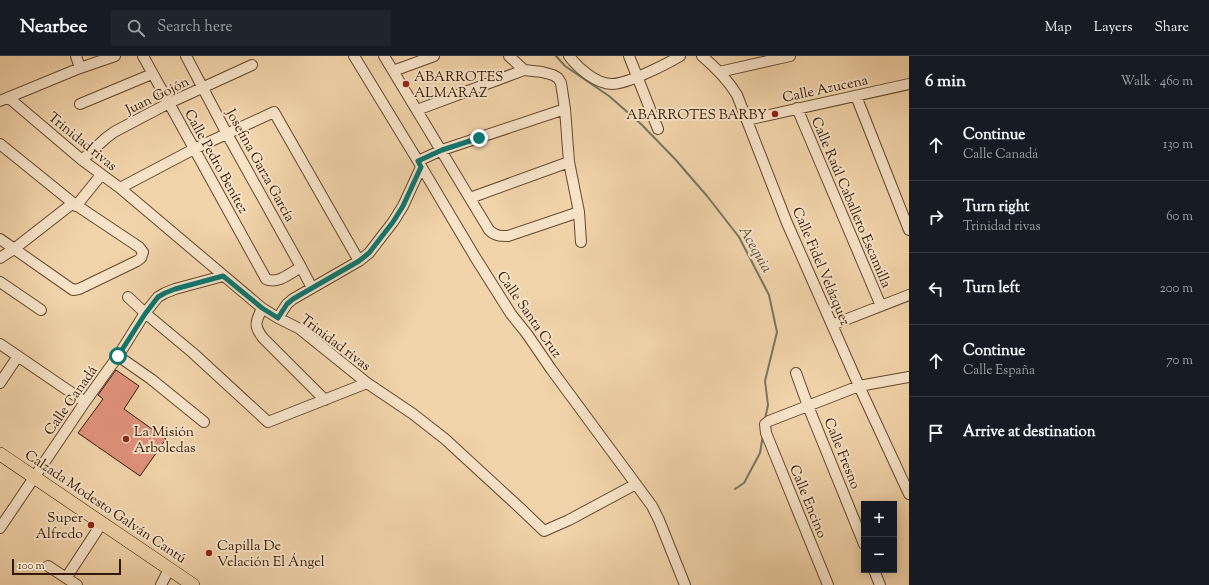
<!DOCTYPE html>
<meta charset="utf-8">
<style>
:root{--surface:#171b24;--page:#20242c;--text:#f1f3f6;--muted:#9ea1a6;--line:#363941}
body{margin:0;font-family:"Sorts Mill Goudy",serif;background:var(--page);color:var(--text)}
.controls{position:absolute;right:12px;bottom:12px;display:grid;overflow:hidden;border-radius:0px;box-shadow:0 2px 10px #0003}
.controls button{width:36px;height:36px;display:grid;place-items:center;padding:0;border:0;border-bottom:1px solid var(--line);background:var(--surface);color:var(--text);font:20px sans-serif}
.scale{position:absolute;left:12px;bottom:10px;width:109px;box-sizing:border-box;padding-left:4px;border:2px solid #331902;border-top:0;font-size:11px;line-height:14px;white-space:nowrap;color:#331902;-webkit-text-stroke:3px #f7e3c8;paint-order:stroke}
.stop{position:absolute;width:12px;height:12px;margin:-9px;border:3px solid #0f766e;border-radius:50%;background:#fff}
.stop.end{background:#0f766e;border-color:#fff;box-shadow:0 1px 4px #0008}
.list{margin:0;padding:0;list-style:none}
h2{display:flex;justify-content:space-between;align-items:center;height:52px;margin:0;padding:0 16px;font-size:17px}
h2 small{font-size:13px;font-weight:400;color:var(--muted)}
.list li{display:grid;grid-template-columns:26px 1fr auto;gap:12px;align-items:center;box-sizing:border-box;height:72px;padding:0 16px;border-top:1px solid var(--line)}
.list b{display:block;font-size:15px;white-space:nowrap}
.list p{margin:0;font-size:13px;white-space:nowrap;color:var(--muted)}
.list em{font-size:13px;font-style:normal;color:var(--muted)}
.icon{flex:none;width:22px;height:22px;fill:none;stroke:currentColor;stroke-width:2;stroke-linecap:round;stroke-linejoin:round}
.map{position:relative;flex:none;width:909px;height:529px;overflow:hidden}
header{display:flex;align-items:center;gap:24px;box-sizing:border-box;height:56px;padding:0 20px;background:var(--surface);border-bottom:1px solid var(--line)}
header strong{font-size:19px}
nav{display:flex;gap:22px;margin-inline-start:auto;font-size:14px}
.search{width:280px;height:36px;background:var(--page);display:flex;align-items:center;gap:10px;box-sizing:border-box;padding:0 14px;border-radius:0px;color:var(--muted);font-size:15px}
main{display:flex}
aside{flex:1;background:var(--surface)}
.map>svg:first-child{display:block}
.lines{fill:none;stroke-linecap:round;stroke-linejoin:round}
.stream{stroke:#717866;stroke-width:2}
.building{fill:#e1927c;stroke:#331902}
.minor-casing{stroke:#63482c;stroke-width:12}
.major-casing{stroke:#331902;stroke-width:14}
.minor{stroke:#f7e3c8;stroke-width:10}
.major{stroke:#f2d4aa;stroke-width:13}
.route{stroke:#0f766e;stroke-width:5}
.poi-dot{fill:#8f2418;stroke:#f7e3c8;stroke-width:1.5}
.labels{text-anchor:middle;stroke-width:4;stroke-linejoin:round;paint-order:stroke}
.poi-label{font-size:14px;fill:#331902;stroke:#f7e3c8;text-anchor:start}
.street-label{font-size:14px;fill:#331902;stroke:#f7e3c8}
.water-label{font-size:15px;font-style:italic;fill:#524934;stroke:#f7e3c8}
</style>
<header>
<strong>Nearbee</strong>
<div class="search"><svg class="icon" aria-label="search" viewBox="0 0 24 24"><circle cx="10" cy="10" r="6"/><path d="M15 15l6 6"/></svg>Search here</div>
<nav><a>Map</a><a>Layers</a><a>Share</a></nav>
</header>
<main>
<div class="map">
<svg width="909" height="529" viewBox="0 0 909 529">
<rect width="100%" height="100%" fill="#f2d4aa"/>
<filter id="stains"><feTurbulence type="fractalNoise" baseFrequency=".005" numOctaves="4"/><feColorMatrix values="0 0 0 0 .2 0 0 0 0 .09 0 0 0 0 .02 0 0 0 .5 -.17"/></filter>
<radialGradient id="worn" r=".72"><stop offset=".6" stop-color="#630" stop-opacity="0"/><stop offset="1" stop-color="#630" stop-opacity=".3"/></radialGradient>
<g class="lines">
<!-- stream -->
<path class="stream" d="M556,0l9,10 44,30 32,28 34,35 32,37 32,41 30,58 8,37 -12,49 3,24 -3,14
M735,433l9,-6 16,-30 3,-18"/>
</g>
<!-- building -->
<path class="building" d="M116,314l23,16 -15,23 42,30 -26,37 -62,-43 25,-34 -5,-4z"/>
<g class="lines">
<defs>
<path id="minor" d="M76,0l4,12
M143,0l123,223c11,6 26,-7 35,-12
M186,0l41,78 74,133 11,21
M354,0l64,105 57,96 36,57 16,20 24,35 101,137 7,14 26,65
M384,0l105,174c6,6 11,6 19,6l71,-24
M509,0l15,14 18,2 11,3 5,3 3,5 4,26 4,53 10,50 2,30
M569,0c9,12 27,28 43,28 15,0 55,-20 68,-28
M629,0l29,73
M702,0c13,11 26,24 35,39l50,128 72,163 50,108
M393,15l41,-15
M719,16l71,-16
M856,40l53,134
M9,42l73,62 38,28 142,120 16,10 22,11 67,54 46,31 32,25 75,69 24,23 25,-11 67,-36
M0,45l80,-33 35,-12
M80,48l72,-30
M797,52l84,198
M417,54l107,-40
M747,64l162,-36
M0,88l73,59 66,44 4,5 -2,6 -4,3 -58,28 -6,1 -73,-51
M82,104l24,-22 8,-6 55,-29 83,-38
M418,105l24,-11 123,-41
M120,132l74,-39 80,-37 85,149
M470,142l99,-36
M76,150l25,-31
M0,202l14,-9 59,-46
M0,226l41,28
M128,241l17,16 48,40 75,69 99,-39
M262,252c-6,14 -9,17 1,30l62,62
M278,262l9,-14 6,-5 66,-38 10,-8 24,-31 10,-16 18,-39
M832,269l77,-30
M0,288l85,58
M118,300l33,23 53,43
M796,317l12,33 56,138
M0,327l18,-27
M0,472l85,-126 33,-46 27,-43 13,-16 7,-4 10,-4 48,-13
M48,510l29,19
M874,514l6,15
M66,522l36,-55
M161,529l8,-16
M828,529l-62,-152 -1,-9 4,-3 90,-35 50,-9"/>
<path id="major" d="M0,398l193,131"/>
</defs>
<!-- minor casing -->
<use href="#minor" class="minor-casing"/>
<!-- major casing -->
<use href="#major" class="major-casing"/>
<!-- minor -->
<use href="#minor" class="minor"/>
<!-- major -->
<use href="#major" class="major"/>
</g>
<g class="lines">
<!-- route -->
<path class="route" d="M118,300l27,-42 13,-17 7,-4 10,-4 48,-13 39,32 16,10 9,-14 6,-5 66,-38 10,-8 24,-31 10,-16 18,-39 -3,-6 24,-11 37,-12"/>
</g>
<!-- markers -->
<g class="poi-dot">
<circle cx="406" cy="28" r="4"/>
<circle cx="775" cy="58" r="4"/>
<circle cx="126" cy="383" r="4"/>
<circle cx="91" cy="469" r="4"/>
<circle cx="209" cy="497" r="4"/>
</g>
<g class="labels">
<!-- poi labels -->
<g class="poi-label">
<text x="414" y="25">ABARROTES<tspan x="414" dy="16">ALMARAZ</tspan></text>
<text x="767" y="63" text-anchor="end">ABARROTES BARBY</text>
<text x="134" y="380">La Misión<tspan x="134" dy="16">Arboledas</tspan></text>
<text x="83" y="466" text-anchor="end">Super<tspan x="83" dy="16">Alfredo</tspan></text>
<text x="217" y="494">Capilla De<tspan x="217" dy="16">Velación El Ángel</tspan></text>
</g>
<!-- street labels -->
<g class="street-label">
<text transform="translate(825 32) rotate(-12)" y="5">Calle Azucena</text>
<text transform="translate(157 39) rotate(-26)" y="5">Juan Gojón</text>
<text transform="translate(83 85) rotate(39)" y="5">Trinidad rivas</text>
<text transform="translate(217 105) rotate(61)" y="5">Calle Pedro Benítez</text>
<text transform="translate(261 109) rotate(61)" y="5">Josefina Garza García</text>
<text transform="translate(852 146) rotate(67)" y="5">Calle Raúl Caballero Escamilla</text>
<text transform="translate(822 210) rotate(67)" y="5">Calle Fidel Velázquez</text>
<text transform="translate(530 258) rotate(55)" y="5">Calle Santa Cruz</text>
<text transform="translate(336 286) rotate(37)" y="5">Trinidad rivas</text>
<text transform="translate(70 344) rotate(-55)" y="5">Calle Canadá</text>
<text transform="translate(843 397) rotate(68)" y="5">Calle Fresno</text>
<text transform="translate(809 445) rotate(68)" y="5">Calle Encino</text>
<text transform="translate(106 450) rotate(34)" y="5">Calzada Modesto Galván Cantú</text>
</g>
<!-- water labels -->
<g class="water-label">
<text transform="translate(756 193) rotate(60)" y="5">Acequia</text>
</g>
</g>
<rect width="100%" height="100%" filter="url(#stains)"/>
<rect width="100%" height="100%" fill="url(#worn)"/>
</svg>
<div class="controls">
<button>+</button>
<button>−</button>
</div>
<div class="scale">100 m</div>
<div class="stop" style="left:118px;top:300px"></div>
<div class="stop end" style="left:479px;top:82px"></div>
</div>
<aside>
<h2>6 min<small>Walk · 460 m</small></h2>
<ul class="list">
<li><svg class="icon" aria-label="ahead" viewBox="0 0 24 24"><path d="M12 20V5M6 11l6-6 6 6"/></svg><div><b>Continue</b><p>Calle Canadá</p></div><em>130 m</em></li>
<li><svg class="icon" aria-label="right" viewBox="0 0 24 24"><path d="M7 20v-9h11M14 6l5 5-5 5"/></svg><div><b>Turn right</b><p>Trinidad rivas</p></div><em>60 m</em></li>
<li><svg class="icon" aria-label="left" viewBox="0 0 24 24"><path d="M17 20v-9H6M10 6l-5 5 5 5"/></svg><div><b>Turn left</b></div><em>200 m</em></li>
<li><svg class="icon" aria-label="ahead" viewBox="0 0 24 24"><path d="M12 20V5M6 11l6-6 6 6"/></svg><div><b>Continue</b><p>Calle España</p></div><em>70 m</em></li>
<li><svg class="icon" aria-label="arrive" viewBox="0 0 24 24"><path d="M6 21V4h12l-3 4 3 4H6"/></svg><div><b>Arrive at destination</b></div></li>
</ul>
</aside>
</main>
